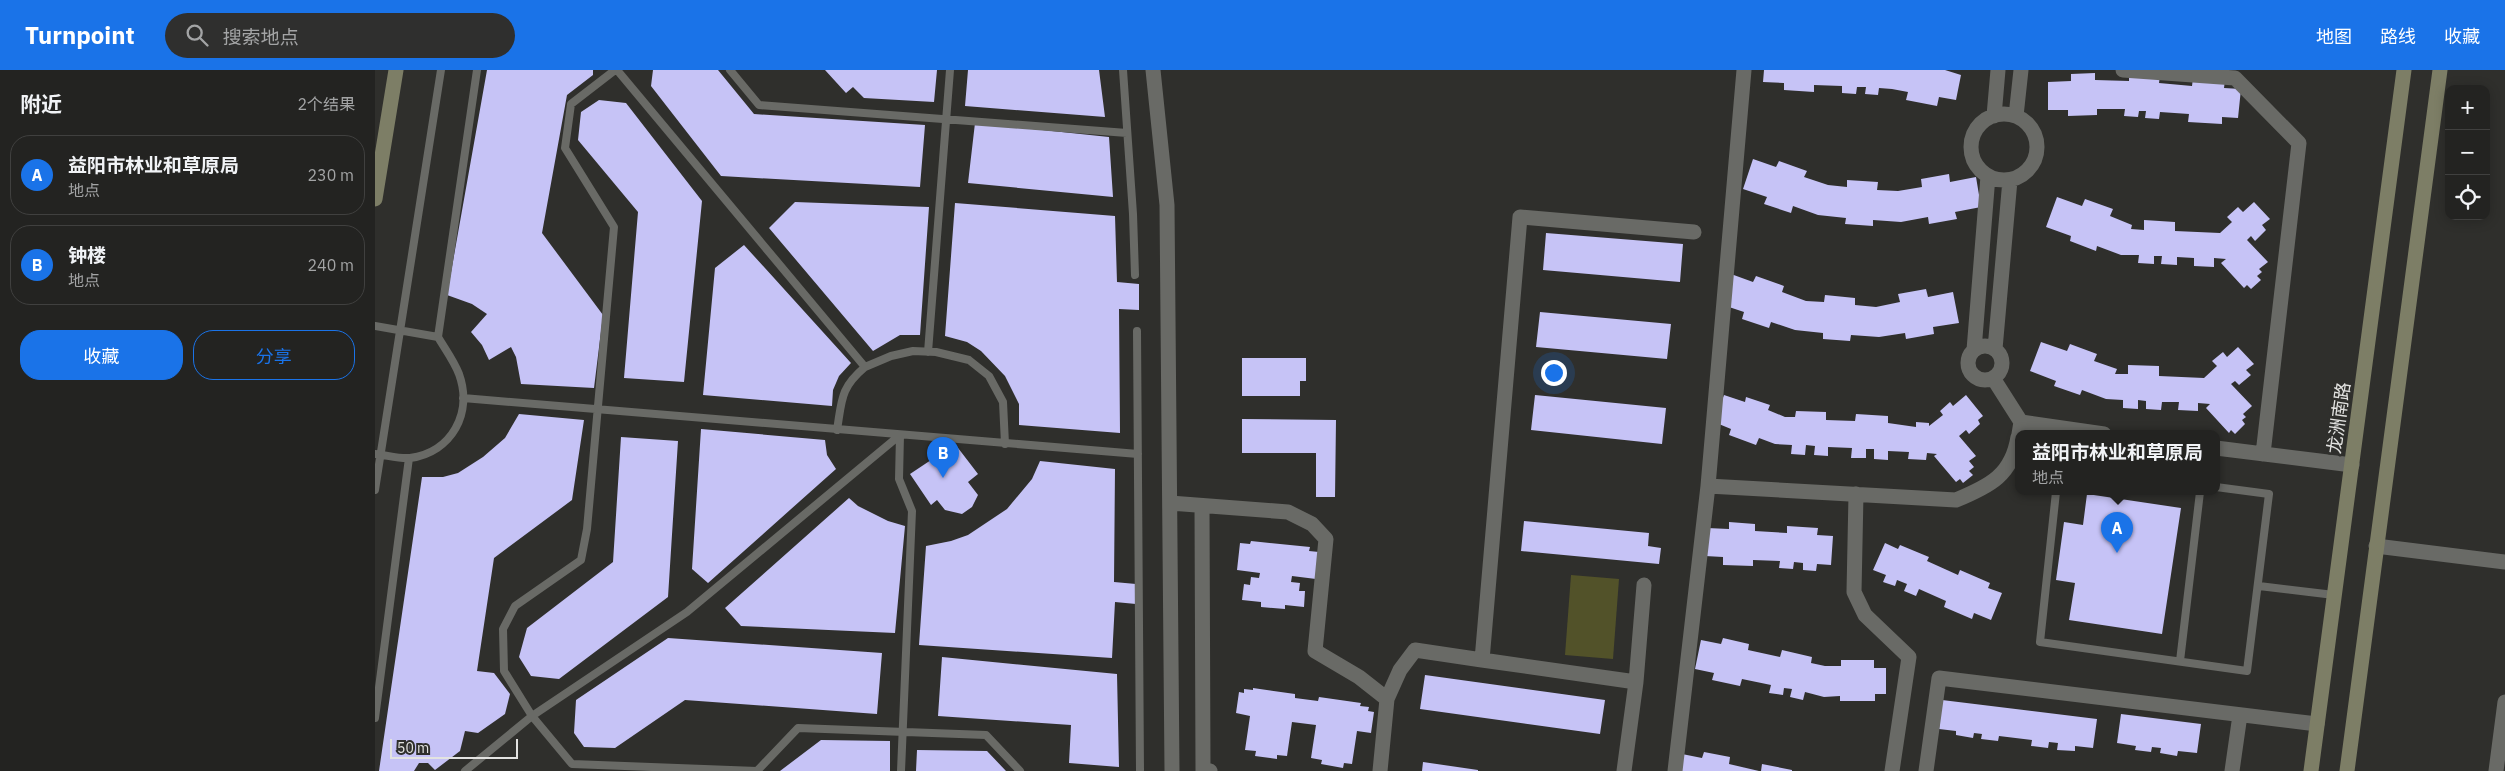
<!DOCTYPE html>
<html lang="zh">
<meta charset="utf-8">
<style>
:root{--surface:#232321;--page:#2f2f2e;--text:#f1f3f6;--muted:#a3a4a5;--line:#40403f;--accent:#1a73e8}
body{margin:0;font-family:"IBM Plex Sans","Noto Sans SC",sans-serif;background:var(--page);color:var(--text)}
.controls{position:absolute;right:15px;top:15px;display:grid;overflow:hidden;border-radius:10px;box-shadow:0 2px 12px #0003}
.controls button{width:45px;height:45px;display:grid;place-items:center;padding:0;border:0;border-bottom:1px solid var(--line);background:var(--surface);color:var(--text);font:25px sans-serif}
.scale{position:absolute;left:15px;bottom:12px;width:128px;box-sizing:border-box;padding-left:5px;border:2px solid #e3e3e1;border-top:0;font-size:14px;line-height:18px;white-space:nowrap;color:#e3e3e1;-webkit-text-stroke:4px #2f2f2c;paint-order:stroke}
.you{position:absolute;left:1178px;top:302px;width:18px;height:18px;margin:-12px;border:4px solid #fff;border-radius:50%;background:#1a73e8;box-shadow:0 0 0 8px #1a73e833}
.badge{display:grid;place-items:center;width:32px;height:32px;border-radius:50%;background:var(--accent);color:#fff;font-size:16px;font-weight:700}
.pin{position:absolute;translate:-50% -41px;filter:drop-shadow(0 1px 2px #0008)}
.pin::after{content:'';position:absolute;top:26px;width:18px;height:15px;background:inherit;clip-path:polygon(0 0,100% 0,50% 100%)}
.popup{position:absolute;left:1640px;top:360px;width:205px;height:65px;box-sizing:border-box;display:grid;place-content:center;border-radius:10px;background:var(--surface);filter:drop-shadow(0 1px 4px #0005);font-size:16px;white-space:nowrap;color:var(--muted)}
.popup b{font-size:19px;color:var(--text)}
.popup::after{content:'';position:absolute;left:50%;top:100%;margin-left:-10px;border:10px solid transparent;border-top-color:var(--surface)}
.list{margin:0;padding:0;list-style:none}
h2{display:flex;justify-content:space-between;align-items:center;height:65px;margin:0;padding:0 20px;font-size:21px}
h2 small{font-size:16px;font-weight:400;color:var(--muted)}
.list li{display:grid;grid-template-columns:32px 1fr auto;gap:15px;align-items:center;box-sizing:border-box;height:80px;margin:0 10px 10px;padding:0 10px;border:1px solid var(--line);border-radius:20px}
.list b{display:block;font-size:19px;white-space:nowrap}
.list p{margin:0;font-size:16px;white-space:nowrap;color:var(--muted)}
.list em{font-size:16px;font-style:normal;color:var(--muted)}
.actions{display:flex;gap:10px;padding:15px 20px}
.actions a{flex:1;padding:11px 0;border:1px solid var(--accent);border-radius:20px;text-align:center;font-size:18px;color:var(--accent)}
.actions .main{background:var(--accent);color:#fff}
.icon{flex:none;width:28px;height:28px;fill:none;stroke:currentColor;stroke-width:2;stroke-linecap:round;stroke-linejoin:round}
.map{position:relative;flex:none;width:2130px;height:701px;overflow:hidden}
header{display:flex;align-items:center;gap:30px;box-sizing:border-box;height:70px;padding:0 25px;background:var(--accent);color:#fff}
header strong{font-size:24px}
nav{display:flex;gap:28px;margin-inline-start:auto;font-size:18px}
.search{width:350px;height:45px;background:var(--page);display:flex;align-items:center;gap:12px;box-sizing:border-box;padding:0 18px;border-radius:28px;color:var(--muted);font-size:19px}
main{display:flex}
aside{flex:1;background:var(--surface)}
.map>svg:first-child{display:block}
.green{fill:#525229}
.building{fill:#c6c3f6}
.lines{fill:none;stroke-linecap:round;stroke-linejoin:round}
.lane{stroke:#696a66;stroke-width:8}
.street{stroke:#696a66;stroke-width:15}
.secondary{stroke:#7d7e66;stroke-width:15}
.labels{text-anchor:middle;stroke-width:5;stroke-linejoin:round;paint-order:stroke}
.street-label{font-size:18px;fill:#e3e3e1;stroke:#2f2f2c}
</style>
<header>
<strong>Turnpoint</strong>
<div class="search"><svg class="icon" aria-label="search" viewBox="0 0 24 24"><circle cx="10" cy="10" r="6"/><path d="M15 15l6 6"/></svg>搜索地点</div>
<nav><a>地图</a><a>路线</a><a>收藏</a></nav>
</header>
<main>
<aside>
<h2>附近<small>2个结果</small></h2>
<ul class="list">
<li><span class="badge">A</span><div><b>益阳市林业和草原局</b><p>地点</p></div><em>230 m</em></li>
<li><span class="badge">B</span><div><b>钟楼</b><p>地点</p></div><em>240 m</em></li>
</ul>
<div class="actions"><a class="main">收藏</a><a>分享</a></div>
</aside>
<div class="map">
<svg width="2130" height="701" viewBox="0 0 2130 701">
<rect width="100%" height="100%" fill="#2f2f2c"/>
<!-- green -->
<path class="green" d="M1196,505l48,4 -6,80 -48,-4z"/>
<!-- building -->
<path class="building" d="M112,0h106v5l-26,20 -25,138 61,82 -9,73 -73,-4 -5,-27 -5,-10 -22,13 -7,-15 -11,-13 16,-18 -15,-10 -25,-9z
M278,0h65l36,44 171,11 -5,62 -199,-11 -70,-90z
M450,0h112l-3,32 -70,-4 -11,-11 -7,6z
M593,0h131l6,47 -140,-11z
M1389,0h181l16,5 -5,25 -17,-3 -2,9 -31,-6 2,-8 -16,-3 -13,-1 -1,7 -13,-1 1,-7h-9l-1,7 -14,-1v-7l-28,-1v7l-30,-2v-7l-21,-1z
M1720,3v7l34,1v-8l31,2 -1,8 33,3 1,-8 32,2 -1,8 17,1 -3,29 -16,-1v7l-34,-2 1,-8 -29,-2 -1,7 -14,-1 1,-7h-7l-1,6 -14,-1 1,-7h-28v6l-29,1v-6h-20v-28l23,-1v-7z
M224,30l27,3 76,98 -18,181 -60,-4 14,-166 -60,-72 3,-28z
M600,53l134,14 4,60 -145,-14z
M1378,89l23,8 3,-6 28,10 -3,6 24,8 19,2v-7l31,2 -1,8 21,1 24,-4 -1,-8 28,-5 1,8 26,-5 5,30 -26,5 2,7 -28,5 -1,-7 -27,5 -28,-2v6l-28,-2 1,-6 -28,-3 -25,-9 -2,7 -27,-9 3,-7 -24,-8z
M1682,127l25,9 3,-7 28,10 -3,7 22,9 -1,4 13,1v-10l31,2v9l45,2 12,-11 -5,-5 11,-10 5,5 11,-10 16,17 -8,6 4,5 -11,11 -4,-5 -4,4 21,22 -9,7 3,3 -5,4 4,4 -10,9 -4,-4 -3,3 -23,-25 5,-4 -12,-1v9l-20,-1v-8l-17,-1v8l-16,-1 1,-8h-8v8l-16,-1 1,-8h-18l-24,-9 -1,5 -26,-10 1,-5 -25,-9z
M420,132l134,5 -9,128h-20l-27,16 -104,-123z
M580,133l160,13 2,66 22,2v26l-20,-1 1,124 -101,-8v-21l-14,-28 -24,-25 -14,-9 -22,-6z
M1171,163l137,11 -3,38 -137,-12z
M369,175l107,118 -12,13 -6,14 -1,16 -129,-11 12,-127z
M1356,204l22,8 3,-6 28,10 -2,6 24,9 18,1 1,-7 30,3v7l21,2 24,-5 -2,-8 28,-5 2,8 25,-5 6,31 -26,4 1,7 -28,5 -1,-6 -26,4 -28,-2 -1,6 -27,-2v-6l-28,-3 -24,-8 -2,6 -27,-9 2,-7 -24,-8z
M1165,242l131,12 -4,35 -131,-12z
M1666,272l26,9 3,-7 27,10 -3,7 23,8 -2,5h13v-9l31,1v10l45,2 13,-12 -5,-5 11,-9 4,5 11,-10 16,17 -8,6 5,5 -12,10 -4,-4 -4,3 21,22 -9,8 3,3 -4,3 3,4 -10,10 -4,-4 -2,3 -23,-25 4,-4 -12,-1v8l-20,-1 1,-8h-17l-1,8 -15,-1v-8l-8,-1v9l-15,-1v-8l-17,-1 -24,-9 -2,5 -26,-9 2,-5 -26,-10z
M867,288h64v23h-6v15h-58z
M1160,325l131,13 -4,36 -131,-14z
M1349,325l21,7 1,-5 24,8 -2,5 17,7h10l1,-6 30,1v8l29,1 1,-7 32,2v7l28,4v-5l13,1v3l14,-11 -3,-4 10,-9 3,4 13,-11 17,21 -5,4 2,4 -11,10 -3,-4 -7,6 17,20 -7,5 5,6 -5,4 4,4 -10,8 -3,-4 -4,3 -22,-26 3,-2 -10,-1 -1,7 -18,-1 1,-7 -21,-1v9l-14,-1v-10h-8v9h-15l1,-10 -24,-1v9l-14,-1 1,-9 -9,-1 -1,10 -14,-1 1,-9 -17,-1 -16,-6 -3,7 -27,-10 2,-6 -17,-7z
M144,344l65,6 -12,80 -78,58 -17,113 17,2 16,21 -5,20 -27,19 -13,-2 -5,20 -25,19 -7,-7h-9l-5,8h-35l43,-294h21l15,-4 25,-16 22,-19z
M867,349l94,1 -1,77h-19v-44h-74z
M326,359l124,11 2,15 9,14 -128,114 -16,-14z
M246,367l57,4 -10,156 -109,82 -28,-3 -12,-19 8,-29 86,-66z
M580,374l23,30 -10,8 10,13 -6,12 -10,7 -17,-4 -8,-10 -6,5 -21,-31z
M665,391l75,8 -1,113 22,2v20l-21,-2 -3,56 -193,-13 7,-99 25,-5 17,-6 39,-26 25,-30z
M1712,424l94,14 -19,126 -93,-14 6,-37 -19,-3 8,-58 19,3z
M474,428l9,8 30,15 17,5 -10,107 -154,-7 -16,-18z
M1149,451l125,12 -1,13 13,2 -2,16 -138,-13z
M1354,452l26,2v7l32,2v-7l31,2 -1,7 16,1 -2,29 -14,-1 -1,7 -13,-1v-7l-9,-1 -1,7 -14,-1 1,-7 -27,-1v6l-30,-1v-8l-18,-1 2,-28 22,1z
M876,471l59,6 -1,4 10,1 -3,27 -24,-3 -1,6 9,1 -1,8h6l-1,16 -19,-2v4l-24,-2v-5l-19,-2 2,-16 6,1 1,-8 8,1 1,-5 -23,-3 3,-27 10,1z
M1510,473l13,6 2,-4 29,12 -2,4 31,14 2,-5 30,13 -2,5 14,5 -11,27 -17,-7 -2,6 -28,-12 2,-6 -27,-12 -3,7 -12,-5 3,-7 -10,-4 -2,6 -12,-4 3,-7 -13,-5z
M293,568l214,15 -5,61 -192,-14 -70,48 -31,-1 -10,-14 2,-33z
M1348,568l26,6 -1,6 32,7 2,-7 30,7 -1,6 14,3h16v-6h33v8h12v26h-11v7h-35v-5l-16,1 -19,-5 -2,8 -13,-3 2,-8 -8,-1 -1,7 -14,-2 2,-8 -29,-6 -2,7 -28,-6 2,-7 -19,-4 6,-29 20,4z
M567,587l175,17 2,93 -50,-4 2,-38 -133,-9z
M1050,605l180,25 -5,34 -180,-25z
M878,618l42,6v4l23,3 1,-4 42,6 -1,3 9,1 -1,4 6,1 -3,21 -14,-2 -5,33 -8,-1 -1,5 -22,-4 1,-4 -11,-2 5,-33 -24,-3 -5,34 -10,-1v4l-22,-3 1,-5 -11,-1 5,-34 -14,-3 3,-21 5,1v-4l9,1z
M1567,630l155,19 -4,29 -18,-2v5l-18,-1 1,-7 -9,-1 -1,6 -17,-2 1,-6 -33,-4 -1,5 -17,-2 1,-5 -8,-1 -1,5 -17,-3v-4l-17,-2z
M1746,644l80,10 -4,29 -19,-2 -1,5 -17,-3 1,-5 -9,-1 -1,5 -16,-2 1,-4 -19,-3z
M446,670l69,1v30h-110z
M542,680l70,1 19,20h-90z
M1329,682l26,5 -1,7 30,7h-80l3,-17 20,4z
M1048,692l55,8v1h-56z
M1387,694l30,6v1h-31z"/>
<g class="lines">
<!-- lane -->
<path class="lane" d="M240,0l-44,34 -6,44 49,79 -27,302 -6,31 -66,46 -12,23 1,42 28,45 40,48 185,7 41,-43 188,7 34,36
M242,0l248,297c-25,21 -23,33 -28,63
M355,0l29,35 368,28
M748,0l10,144 2,61
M0,256l63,11c7,12 16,24 21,37 14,39 -7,78 -49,84 -11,1 -24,-3 -35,-4
M762,261l3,440
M63,267l39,-267
M553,282l22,-282
M490,297l26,-11 22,-5 23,1 33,8 20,16 14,26 2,42
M88,328l675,56
M525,365l-1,44 13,32 -11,260
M0,420l66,-420
M1681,422l-16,150 207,29 22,-177 -53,-7
M1884,516l75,9
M1805,591l20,-169
M0,648l34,-260
M90,701l67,-55 155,-104 213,-177"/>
<!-- street -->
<path class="street" d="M778,0l14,135 5,566
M1369,0l-36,416 248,14c34,-14 56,-25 62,-63
M1748,0l112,8 64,65 -36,311
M1596 77a33 33 0 1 1 66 0a33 33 0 1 1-66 0Z
M1619,46l4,-46
M1641,46l5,-46
M1593 293a17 17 0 1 1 34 0a17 17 0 1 1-34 0Z
M1620,279l15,-169
M1599,280l14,-174
M1618,308l28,44
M1644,364l2,-12 83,12
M1841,378l136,17
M1481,424l-2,98 11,23 44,42 -17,114
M795,433l118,9 24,12 14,15 -11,112 44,26 28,22
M827,436l1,264 7,1
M2001,476l129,16
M1269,515l-8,97 -154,-22 38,-443 174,15
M1005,701l7,-72 13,-29 15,-20 67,10
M1249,701l12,-89
M1300,701l33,-285
M1551,701l13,-93 378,46
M1857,701l8,-56
M2121,701l9,-69"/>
<!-- secondary -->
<path class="secondary" d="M0,129l21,-129
M1936,701l93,-701
M1972,701l93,-701"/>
</g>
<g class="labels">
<!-- street labels -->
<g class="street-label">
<text transform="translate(1964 348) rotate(-82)" y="6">龙洲南路</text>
</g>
</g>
</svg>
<div class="controls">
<button>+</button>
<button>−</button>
<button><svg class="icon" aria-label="locate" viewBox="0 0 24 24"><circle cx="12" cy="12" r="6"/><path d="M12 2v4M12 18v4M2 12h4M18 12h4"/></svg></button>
</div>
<div class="scale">50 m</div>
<div class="you"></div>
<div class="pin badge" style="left:1742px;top:483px">A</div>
<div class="popup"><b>益阳市林业和草原局</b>地点</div>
<div class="pin badge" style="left:568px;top:408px">B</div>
</div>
</main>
